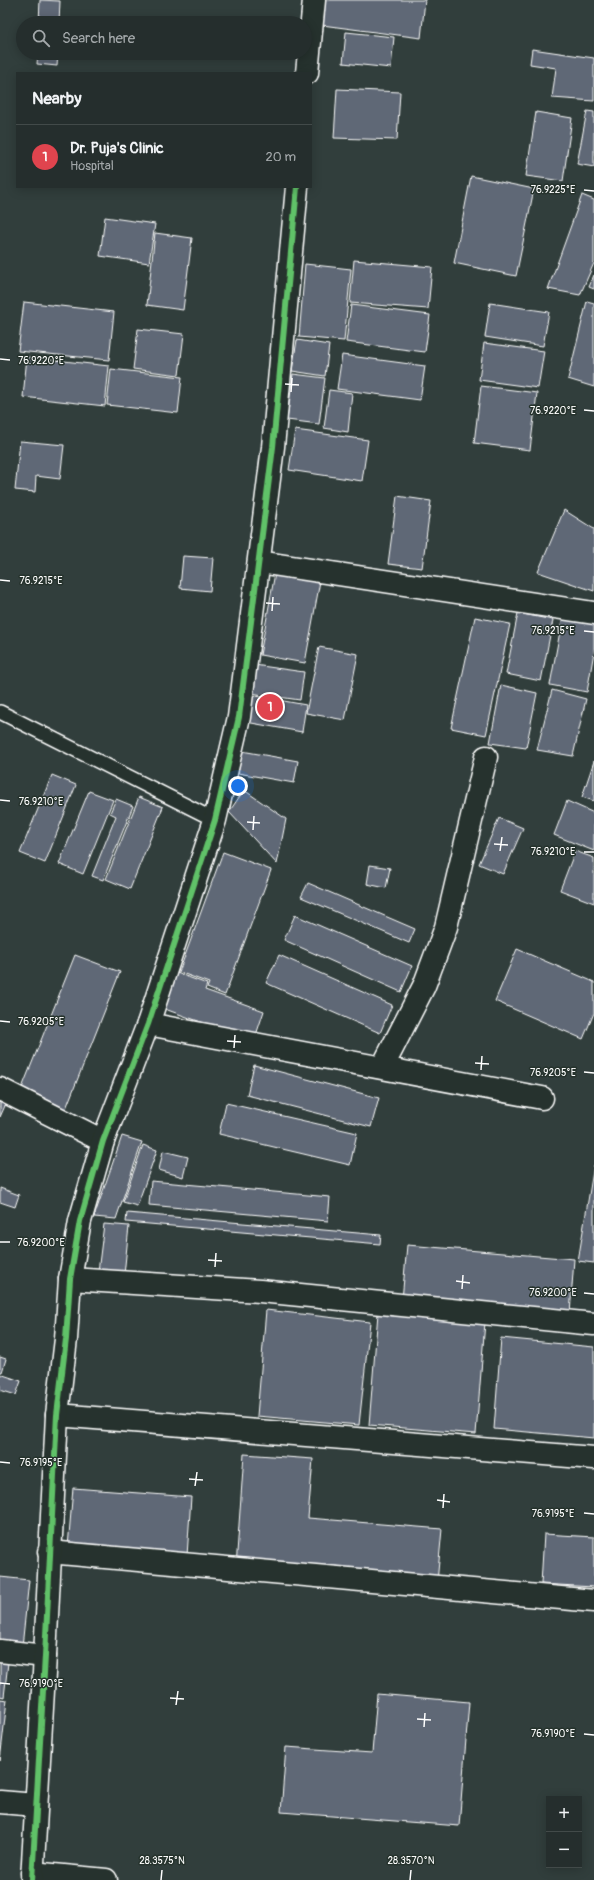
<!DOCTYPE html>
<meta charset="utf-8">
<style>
:root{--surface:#252e2d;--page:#313a39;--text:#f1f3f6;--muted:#a3a8aa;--line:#424a49;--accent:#ffd166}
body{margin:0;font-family:Pangolin,sans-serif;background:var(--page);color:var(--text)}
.controls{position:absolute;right:12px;bottom:12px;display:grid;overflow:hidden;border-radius:0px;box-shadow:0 2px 10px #0003}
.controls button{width:36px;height:36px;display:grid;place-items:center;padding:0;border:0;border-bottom:1px solid var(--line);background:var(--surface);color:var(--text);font:20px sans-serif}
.you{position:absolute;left:238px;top:786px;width:14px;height:14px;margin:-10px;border:3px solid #fff;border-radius:50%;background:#1a73e8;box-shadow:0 0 0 6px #1a73e833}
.badge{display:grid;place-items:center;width:26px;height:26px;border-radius:50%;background:var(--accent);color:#fff;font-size:13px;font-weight:700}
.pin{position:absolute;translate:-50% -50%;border:2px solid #fff;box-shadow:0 1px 4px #0006}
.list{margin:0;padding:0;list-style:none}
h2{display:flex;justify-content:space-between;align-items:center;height:52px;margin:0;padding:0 16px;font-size:17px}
h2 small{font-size:13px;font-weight:400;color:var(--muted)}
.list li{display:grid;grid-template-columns:26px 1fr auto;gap:12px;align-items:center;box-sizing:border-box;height:64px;padding:0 16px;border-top:1px solid var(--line)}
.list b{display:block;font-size:15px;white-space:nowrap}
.list p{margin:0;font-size:13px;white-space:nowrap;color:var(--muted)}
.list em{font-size:13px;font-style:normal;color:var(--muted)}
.icon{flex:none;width:22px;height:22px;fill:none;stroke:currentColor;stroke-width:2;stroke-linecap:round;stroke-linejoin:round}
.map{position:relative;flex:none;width:594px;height:1880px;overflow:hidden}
.search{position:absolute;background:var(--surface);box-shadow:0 2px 10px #0003;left:16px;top:16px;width:296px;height:44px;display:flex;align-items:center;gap:10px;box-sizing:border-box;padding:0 14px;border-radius:22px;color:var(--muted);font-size:15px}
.panel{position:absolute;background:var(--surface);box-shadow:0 2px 10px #0003;left:16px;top:72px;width:296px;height:116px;border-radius:0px}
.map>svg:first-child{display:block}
.building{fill:#5f6876;stroke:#fff}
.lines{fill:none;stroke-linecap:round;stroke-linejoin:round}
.lane-casing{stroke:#fff;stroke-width:16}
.street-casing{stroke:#fff;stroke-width:25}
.secondary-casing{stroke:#fff;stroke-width:25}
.lane{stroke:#26332d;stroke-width:13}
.street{stroke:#26332d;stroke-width:22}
.secondary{stroke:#26332d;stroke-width:22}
.cycleway-casing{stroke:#26332d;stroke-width:8}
.cycleway{stroke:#61c268;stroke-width:6}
.ticks{fill:none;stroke:#fff;stroke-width:1.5}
.ticks-label{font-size:10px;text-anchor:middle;fill:#fff;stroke:#26332d;stroke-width:3;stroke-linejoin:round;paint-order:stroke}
</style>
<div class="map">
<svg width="594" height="1880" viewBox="0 0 594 1880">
<rect width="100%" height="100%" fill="#313e3c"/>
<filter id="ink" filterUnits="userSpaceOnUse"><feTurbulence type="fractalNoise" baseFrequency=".025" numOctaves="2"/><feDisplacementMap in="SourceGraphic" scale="8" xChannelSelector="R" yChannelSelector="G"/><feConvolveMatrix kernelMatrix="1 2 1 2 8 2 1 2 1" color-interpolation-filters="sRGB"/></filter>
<g filter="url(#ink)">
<!-- building -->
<path class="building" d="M40,0l20,1 -1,22h-20z
M325,0h100l-4,38 -99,-13z
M346,32l48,5 -3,31 -48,-5z
M532,49l62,9v43l-42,-3 4,-30 -26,-4z
M38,53h20l-1,13 -20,-2z
M337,89l63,3 -3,48 -63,-2z
M587,111l7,1v55l-17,-3z
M536,112l36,6 -9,63 -37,-5z
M471,176l63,13 -18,87 -62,-13z
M582,195l12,5v63l-14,32 -32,-6z
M105,217l50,7 -6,39 -49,-7z
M155,233l37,5 -9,72 -36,-5z
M354,260l78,7 -4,42 -78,-6z
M305,264l46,5 -7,72 -45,-4z
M594,275v14l-5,-2z
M587,301l7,2v84l-26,-8z
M24,302l90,10 -5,48 -91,-9z
M490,303l59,9 -6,34 -58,-9z
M351,305l79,10 -5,37 -79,-10z
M138,329l46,5 -5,41 -46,-6z
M297,340l32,5 -4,31 -33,-5z
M484,343l60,8 -6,37 -59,-8z
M342,355l83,11 -5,34 -83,-11z
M27,357l82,9 -4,40 -82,-9z
M111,369l71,8 -4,36 -71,-8z
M293,374l32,4 -6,46 -32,-4z
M481,386l56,7 -7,57 -56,-7z
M329,390l23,3 -4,39 -24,-4z
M295,430l73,10 -6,41 -73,-11z
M20,441l44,4 -4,34 -24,-3 -1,16 -20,-2z
M397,496l34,5 -9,67 -34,-4z
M564,510l30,19v62l-56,-19z
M183,556l30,2 -3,33 -30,-3z
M275,573l45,8 -15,82 -45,-8z
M518,613l35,7 -12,61 -35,-7z
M563,615l31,6v31l-7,40 -37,-7z
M475,617l35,7 -24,111 -35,-7z
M319,647l39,7 -13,66 -39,-7z
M254,665l50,7 -4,28 -50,-7z
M501,685l36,8 -11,55 -36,-5z
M552,690l34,9 -13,57 -36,-6z
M245,694l61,11 -4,27 -62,-11z
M236,750l62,11 -4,22 -62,-11z
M594,761v40l-12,-4z
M52,775l24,10 -31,78 -25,-10z
M244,790l42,29 -9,45 -48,-52z
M89,791l24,9 -30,74 -24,-10z
M139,797l24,10 -33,82 -24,-10z
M116,799l17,7 -30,74 -11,-4 24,-60 -6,-3z
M567,801l27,12v38l-40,-16z
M499,818l24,10 -20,46 -24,-10z
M575,851l19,7v45l-34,-13z
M223,852l48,18 -46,125 -18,-7 2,-5 -30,-11z
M370,865l20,3 -4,20 -19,-4z
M308,883l107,46 -6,14 -108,-46z
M295,915l117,51 -11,26 -117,-52z
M517,949l77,33v31l-11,26 -88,-38z
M75,955l45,17 -55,139 -45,-18z
M279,955l113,50 -12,28 -114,-50z
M174,972l33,12 -2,6 59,21 -10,30 -92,-33z
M254,1065l125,33 -8,29 -124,-32z
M0,1095l8,4 -8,18z
M226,1103l131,30 -7,32 -131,-31z
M122,1136l20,6 -26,77 -22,-2z
M143,1145l14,5 -20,56 -14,-4z
M163,1151l25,6 -5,20 -24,-7z
M594,1165v98l-16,-2z
M151,1181l179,16 -2,24 -179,-16z
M0,1188l19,7 -4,12 -15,-5z
M127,1213l254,22 -1,9 -254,-22z
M104,1224l25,2 -5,49 -26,-3z
M407,1245l167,14 -4,55 -168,-14z
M266,1310l104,12 -11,103 -102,-9z
M378,1313l107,9 -9,112 -107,-9z
M501,1338l93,9v91l-100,-9z
M0,1357l6,2 -4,13h-2z
M0,1374l21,7 -5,14 -16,-5z
M244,1454l69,5 -5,59 134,11 -5,53 -201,-15z
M73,1488l118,9 -4,59 -119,-9z
M544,1534l50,3v50l-53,-3z
M0,1577l29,3 -7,67 -22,-2z
M0,1653l9,1 -5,43 -4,-1z
M377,1694l92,8 -10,124 -178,-14 5,-65 86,6z
M0,1699l7,1 -7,61z"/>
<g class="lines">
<defs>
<path id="lane" d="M0,712l215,108"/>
<path id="street" d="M259,562l335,51
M148,1024l394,74
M382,1068l42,-82 22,-59 40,-170
M0,1089l103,52
M70,1279l190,12 334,33
M57,1415l537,43
M49,1552l545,49
M0,1651l45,5
M0,1802l36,3
M32,1873l74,7"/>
<path id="secondary" d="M307,73l7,-73
M32,1880l13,-224 12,-241 9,-76 4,-60 10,-58 23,-80 45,-117 67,-204 24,-103 34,-270 24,-260"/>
</defs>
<!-- lane casing -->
<use href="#lane" class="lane-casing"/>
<!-- street casing -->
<use href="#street" class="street-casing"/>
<!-- secondary casing -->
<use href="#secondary" class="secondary-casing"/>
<!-- lane -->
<use href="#lane" class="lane"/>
<!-- street -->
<use href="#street" class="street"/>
<!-- secondary -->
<use href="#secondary" class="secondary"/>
<defs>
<path id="cycleway" d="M32,1880l13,-224 12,-241 9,-76 4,-60 10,-58 23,-80 45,-117 67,-204 24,-103 34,-270 24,-260"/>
</defs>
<!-- cycleway casing -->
<use href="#cycleway" class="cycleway-casing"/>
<!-- cycleway -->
<use href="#cycleway" class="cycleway"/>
</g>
</g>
<!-- ticks -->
<path class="ticks" d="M584,190l10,1M0,359l10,1M285,384l14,1M291,392l1,-14M584,410l10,1M0,580l10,1M266,603l14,1M272,611l1,-14M584,631l10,1M0,800l10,1M247,822l13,1M253,830l1,-14M494,844l14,1M500,851l2,-14M584,852h10M0,1021l10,1M227,1041l14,1M234,1048l1,-13M475,1063l14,1M481,1070l1,-14M584,1072l10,1M0,1242h10M208,1260l14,1M215,1267l1,-14M456,1281l14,2M462,1289l1,-14M584,1293l10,1M0,1462l10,1M189,1479l14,1M195,1486l2,-14M437,1500l13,2M443,1508l1,-14M584,1513l10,1M0,1683l10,1M170,1698l14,1M176,1705l2,-14M417,1719l14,1M424,1727l1,-14M584,1734l10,1M161,1880l1,-10M410,1880l1,-10"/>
<g class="ticks-label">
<text x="553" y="193">76.9225°E</text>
<text x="41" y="364">76.9220°E</text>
<text x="553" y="414">76.9220°E</text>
<text x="41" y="584">76.9215°E</text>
<text x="553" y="634">76.9215°E</text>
<text x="41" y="805">76.9210°E</text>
<text x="553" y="855">76.9210°E</text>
<text x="41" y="1025">76.9205°E</text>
<text x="553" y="1076">76.9205°E</text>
<text x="41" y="1246">76.9200°E</text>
<text x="553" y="1296">76.9200°E</text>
<text x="41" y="1466">76.9195°E</text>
<text x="553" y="1517">76.9195°E</text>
<text x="41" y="1687">76.9190°E</text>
<text x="553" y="1737">76.9190°E</text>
<text x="162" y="1864">28.3575°N</text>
<text x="411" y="1864">28.3570°N</text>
</g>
</svg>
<div class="controls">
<button>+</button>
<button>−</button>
</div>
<div class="you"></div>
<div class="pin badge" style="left:270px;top:707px;background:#e0444e">1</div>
<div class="search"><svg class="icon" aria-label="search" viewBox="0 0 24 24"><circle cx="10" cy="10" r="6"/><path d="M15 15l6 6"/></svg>Search here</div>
<section class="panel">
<h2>Nearby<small></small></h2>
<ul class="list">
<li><span class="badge" style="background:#e0444e">1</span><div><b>Dr. Puja's Clinic</b><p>Hospital</p></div><em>20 m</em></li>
</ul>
</section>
</div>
